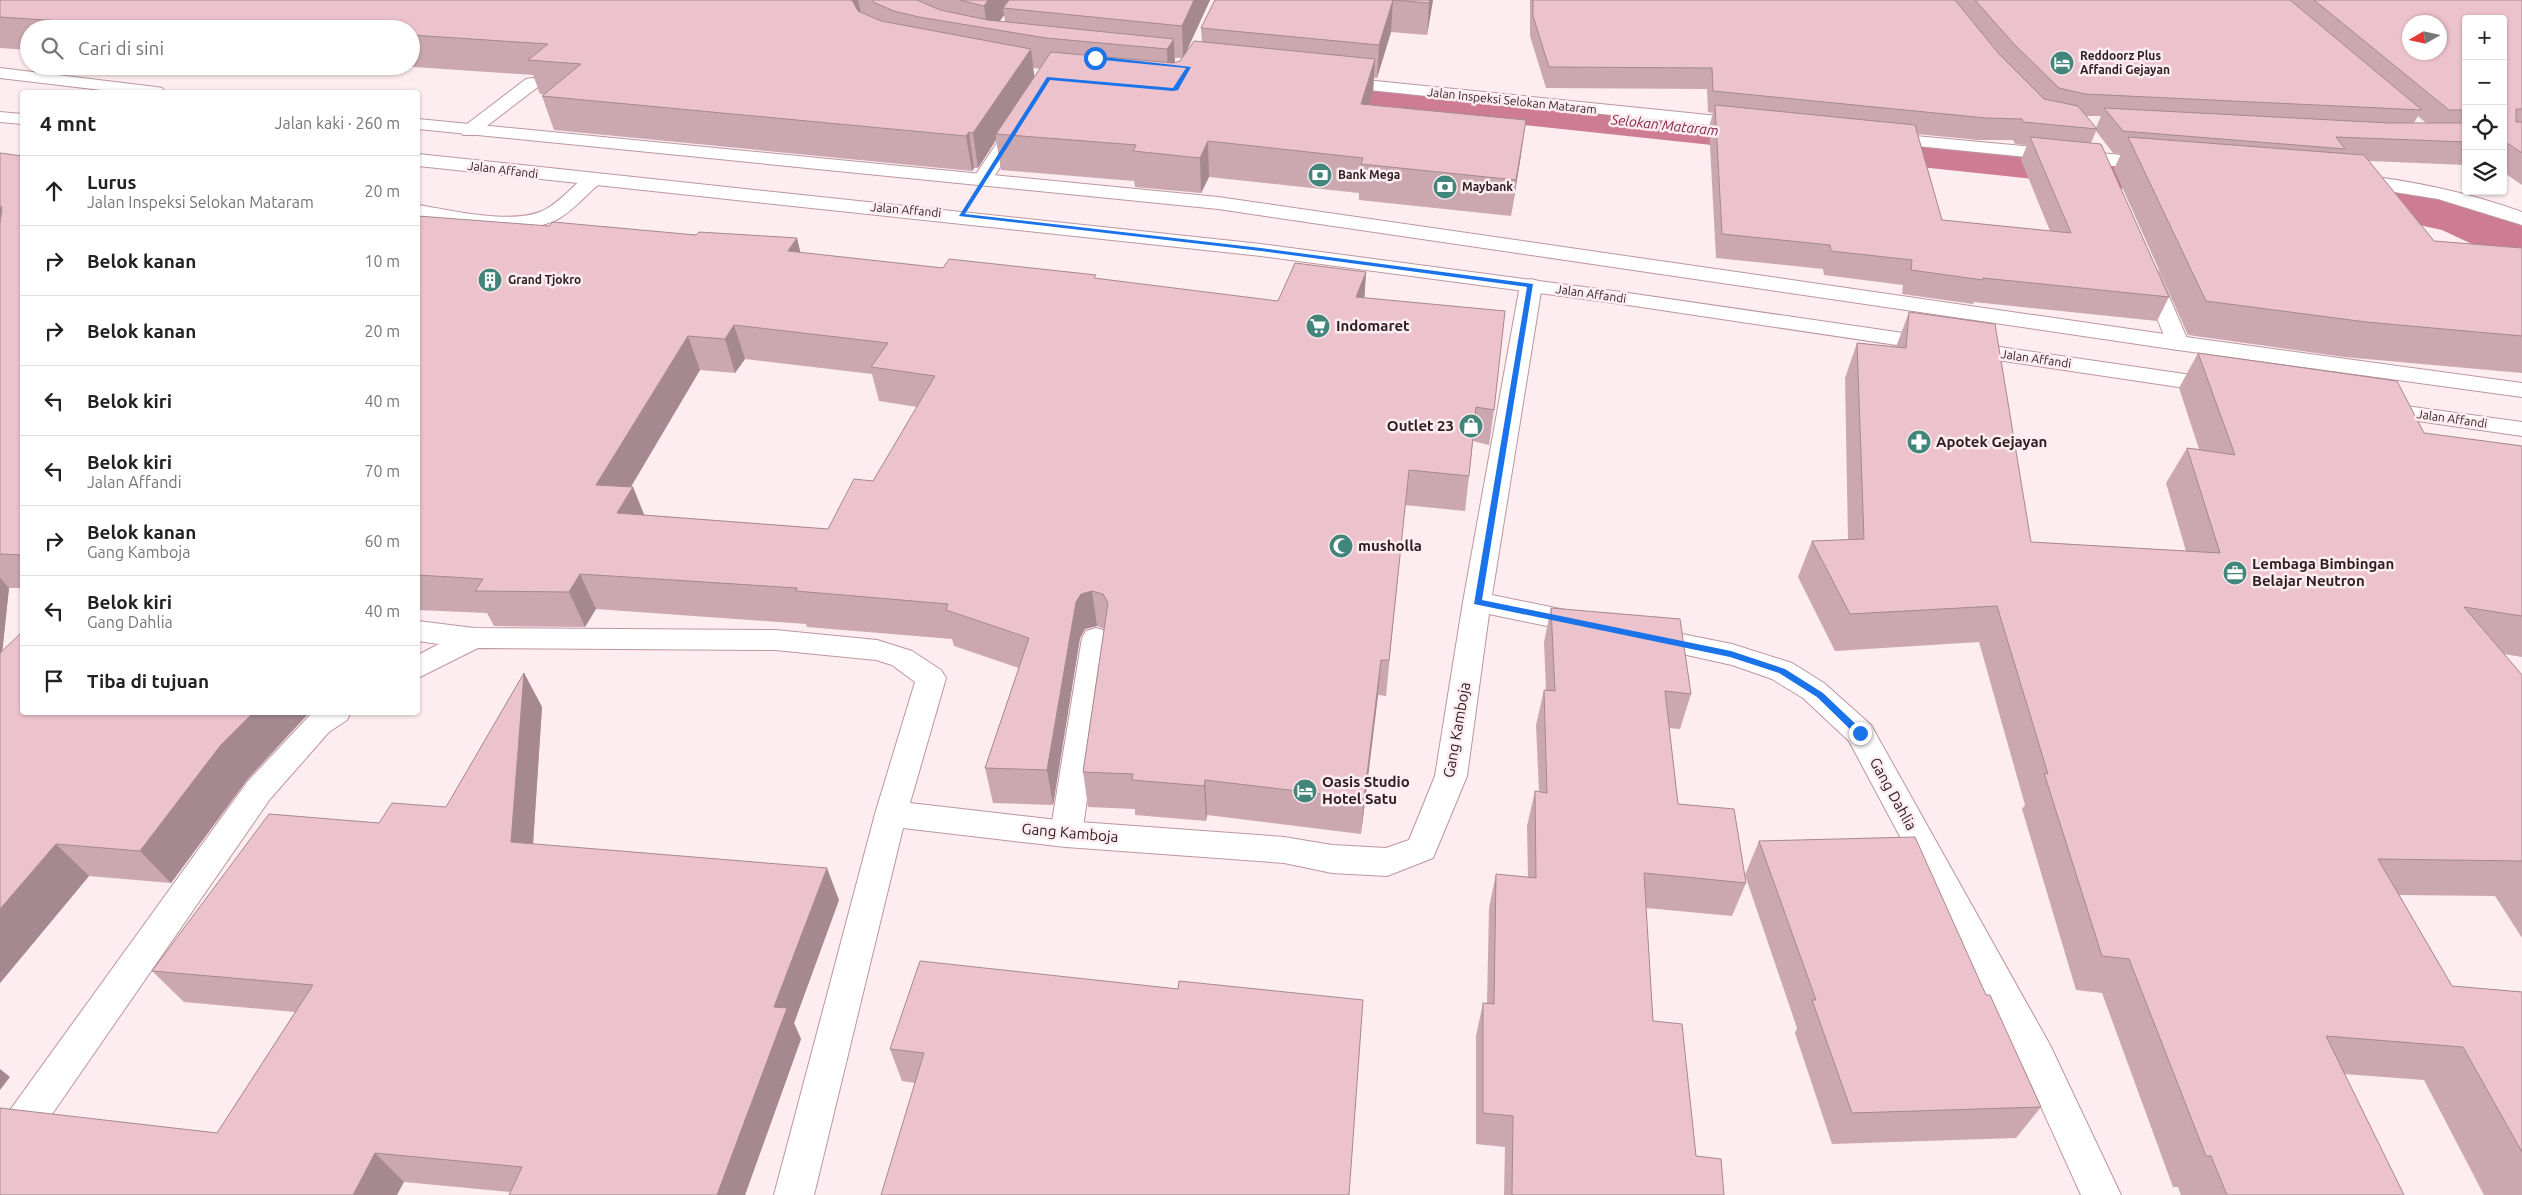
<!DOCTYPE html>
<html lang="id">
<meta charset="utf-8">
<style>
:root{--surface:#fff;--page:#f2f2f2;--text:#222;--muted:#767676;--line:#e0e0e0}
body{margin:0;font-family:Ubuntu,sans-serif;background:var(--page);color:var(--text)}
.controls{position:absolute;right:15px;top:15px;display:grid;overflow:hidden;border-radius:5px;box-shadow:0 1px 4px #0004}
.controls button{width:45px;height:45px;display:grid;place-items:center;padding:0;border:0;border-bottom:1px solid var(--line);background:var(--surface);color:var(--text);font:25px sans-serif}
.compass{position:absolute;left:2402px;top:15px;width:45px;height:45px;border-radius:50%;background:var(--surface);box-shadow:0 1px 4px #0004;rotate:261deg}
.stop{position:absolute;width:15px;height:15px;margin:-11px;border:4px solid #1a73e8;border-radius:50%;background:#fff}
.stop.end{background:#1a73e8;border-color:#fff;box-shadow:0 1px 5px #0008}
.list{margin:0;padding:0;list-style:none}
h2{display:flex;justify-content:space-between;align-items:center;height:65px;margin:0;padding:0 20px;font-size:21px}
h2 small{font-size:16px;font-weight:400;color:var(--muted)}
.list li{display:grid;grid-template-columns:32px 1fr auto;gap:15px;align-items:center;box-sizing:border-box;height:70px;padding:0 20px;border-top:1px solid var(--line)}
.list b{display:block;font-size:19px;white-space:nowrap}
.list p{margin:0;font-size:16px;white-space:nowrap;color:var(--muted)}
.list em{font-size:16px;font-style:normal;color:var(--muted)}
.icon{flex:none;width:28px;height:28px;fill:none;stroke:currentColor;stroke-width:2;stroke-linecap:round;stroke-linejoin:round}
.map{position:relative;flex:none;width:2522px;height:1195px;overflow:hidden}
.search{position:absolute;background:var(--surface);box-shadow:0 1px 4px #0004;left:20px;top:20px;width:400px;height:55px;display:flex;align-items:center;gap:12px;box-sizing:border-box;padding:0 18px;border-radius:28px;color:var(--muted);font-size:19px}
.panel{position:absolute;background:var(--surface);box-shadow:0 1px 4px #0004;left:20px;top:90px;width:400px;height:625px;border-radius:5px}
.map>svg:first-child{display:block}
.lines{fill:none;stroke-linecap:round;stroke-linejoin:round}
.canal{fill:#cd7c93;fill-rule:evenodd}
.service-casing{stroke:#bd96a0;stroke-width:2}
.minor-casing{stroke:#bd96a0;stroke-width:2}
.secondary-casing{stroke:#bd96a0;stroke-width:2}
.service{fill:#fff;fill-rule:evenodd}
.minor{fill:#fff;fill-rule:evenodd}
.secondary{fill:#fff;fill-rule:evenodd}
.wall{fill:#cba8b0;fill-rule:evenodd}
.shaded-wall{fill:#a58890}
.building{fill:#ecc3cd;stroke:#a58890;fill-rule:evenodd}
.route{fill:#1a73e8}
.labels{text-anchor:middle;stroke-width:5;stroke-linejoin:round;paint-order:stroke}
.far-poi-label{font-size:12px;font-weight:bold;fill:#2b1d21;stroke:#fdecf0;text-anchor:start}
.far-street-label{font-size:12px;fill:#2b1d21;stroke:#fdecf0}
.far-water-label{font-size:14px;font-style:italic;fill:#7e1e44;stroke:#fdecf0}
.poi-label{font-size:15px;font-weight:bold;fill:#2b1d21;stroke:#fdecf0;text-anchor:start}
.street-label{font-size:15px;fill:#2b1d21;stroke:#fdecf0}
</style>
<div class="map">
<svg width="2522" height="1195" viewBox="0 0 2522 1195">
<rect width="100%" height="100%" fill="#fdecf0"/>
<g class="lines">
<!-- canal -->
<path class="canal" d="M1268,70l1105,113 105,24 44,19v37l-20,-5 -60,-28 -69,-15 -1105,-117 -17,-4 -6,-10 6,-10z"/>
<defs>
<path id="service" d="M532,78l6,1 3,4 -3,4 -63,48h-12l-3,-4 3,-4 63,-48z
M591,175l7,2 3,4 -3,4c-13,11 -26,27 -42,35 -41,19 -96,3 -138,-3v-12c33,5 93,20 124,6 16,-7 29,-23 42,-34z
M1096,628l10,3 4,7 -28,196 -5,9 -11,4 -11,-4 -5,-9 32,-196 4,-7z"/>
<path id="minor" d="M1019,118l6,1 3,4 -36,57 -3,4h-14l-3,-4 41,-61z
M2149,267l7,2 3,4 30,70 -3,5 -8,2 -8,-2 -3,-5 -28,-70 3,-4z
M1531,279l7,2 4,4 -50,310 93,19 10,3 4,7 -4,7 -10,3 -96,-20 -22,162 -34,82 -46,18 -55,-3 -48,-10 -218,-16 -163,-19 -89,367h-40l101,-381 40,-132 -23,-17 -16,-5 -101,-10 -297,-2 -60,30v-23l21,-11 -21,-3v-20l56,7 301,2 102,10 35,11 29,19 5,8 -36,125 156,18 218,16 48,8 54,3 23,-8 26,-64 28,-174 57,-317 4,-4z
M1647,627l85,17 60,19 32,20 47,42 179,320 71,150h-40l-57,-126 -175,-328 -46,-43 -31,-19 -40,-14 -95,-21 -4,-7 4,-7z
M313,712h38l-4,8 -18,12 -59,67 -256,370 -14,6v-51l248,-343z"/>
<path id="secondary" d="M0,68l156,19 6,1 3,4h-47l-118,-14z
M1336,77l412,42 6,1 3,4 -3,4 -6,1 -418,-43 -3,-4 3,-4z
M0,112l22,2v10l-22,-2z
M418,119l800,78 960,139 344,47v14l-344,-47 -960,-141 -800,-80z
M1883,133l271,25 7,2 2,4 -2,4 -7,2 -277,-28 -3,-4 3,-4z
M418,154l843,90 360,48 598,87 8,2 4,5 -4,5 -8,2 -598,-89 -360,-48 -843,-90z
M2351,174c58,6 116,18 171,38v13l-84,-26 -94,-15 -3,-4 3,-4z
M2377,402l145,20v14l-153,-22 -4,-5 4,-5z"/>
</defs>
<!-- service casing -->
<use href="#service" class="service-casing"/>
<!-- minor casing -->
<use href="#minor" class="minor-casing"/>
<!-- secondary casing -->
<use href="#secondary" class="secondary-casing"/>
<!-- service -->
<use href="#service" class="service"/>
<!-- minor -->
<use href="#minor" class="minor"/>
<!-- secondary -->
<use href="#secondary" class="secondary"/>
</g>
<!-- wall -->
<path class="wall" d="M0,0h1210l-25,54 17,-13 -1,-13 14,-28h218l-6,35 -36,-3 -14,46h-3l-1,14 -4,13 152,50 -10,61 -152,-16v-7l-150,-16 -8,16 -66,-6 -1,-6 -133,-11 -5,-30 -18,28h-4l-2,3 -418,-41 -12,-34 2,-2h-4l-7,-19 -133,-9h11v-37h-382v21l-29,-2zM1004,15l1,7 -5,-1zM1175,58h7l-2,3 -5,2zM1033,68l7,1 -6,9z
M1530,0h992v185l-19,-13v-153h-37v146l-97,-4 65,80 88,7v125l-178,-16 -156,-22 -74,-166 7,-15 -8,-1 -17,-22 -5,12 78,154 -12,24 -183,-19 -1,2 -71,-10 1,-9 -79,-10 -1,-6 -107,-11 -7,-131 4,-14 -5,-1 -1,-23 -161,-1 -16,-52zM2086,116h15l-5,12zM2418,116l8,7h-12zM1917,134l61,6h35l2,4 12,1 -6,15 29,71 -108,-11z
M270,66h126l-11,8z
M0,153l22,3v432h-13l-7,62 245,130 -76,103 -82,-7 -89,107z
M418,216l383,37 142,15 154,11 181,22 88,-29 -2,26 130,112 -5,35 -16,-4 -8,70 -60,-6 -19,191 -8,-1 -17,139 -154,-19 -1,6 -71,-6v-6l-47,-2 -5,-35 21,-143 -7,-3 -12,3 -5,9 -27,167 -60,-2 -8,-35 34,-100 -65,-22 -2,-7 -145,-12 -1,-3 -210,-15 -11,18 -91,-1 -7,-13 -69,-3zM745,359l127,15 7,27 38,6 -44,74 -45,48 -184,-14 -11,-28h-2l69,-117 35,3z
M1909,312l122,230 155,9 -20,-68 21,-35 12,1 -20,-61 19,-35 226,80 98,13v211l-18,-3 18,21v263l-27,-42 -96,-1 53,91 70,6v203h-38l-60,-115 -80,-6 60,121h-223l-3,-8h-5l-71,-194 -26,-3 -54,-181 3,-4 -46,-163 -144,9 -37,-74 14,-36 36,-1 -3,-162 12,-35 39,4z
M1551,608l140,86 -11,35 -11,-1 9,76 68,79 -14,33 -86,-8 7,113 43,135 28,39h-220l1,-48 -29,-3v-108l7,-33h4l2,-95 7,-34 32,3 -1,-51 8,-35 4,1 -3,-67 8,-35h2l-2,-48z
M524,673l18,34 -9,137 306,56 -45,123 7,16 -56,156h-236l1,-3 -106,-10 -187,-49 78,-121 -111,-10 -32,-31 227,-148 67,-16z
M1759,841l227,154 55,112 -25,31 -184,6 -37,-111 2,-5 -52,-153z
M1178,989l185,11 -448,83 -13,-2 -12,-32z"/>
<!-- shaded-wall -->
<path class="shaded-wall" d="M849,0h9l4,18z
M988,0h27l-12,8 1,7 -10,14 -7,-1 -3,-22z
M1194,0h16l-27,59 -1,-33z
M1393,0l-2,32 -14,46 2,-33z
M1430,0h3l-6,35 2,-32z
M1174,39l1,33 -7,10 -1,-33z
M1031,49l4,33 -39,52v6l-18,28 -5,-35z
M1375,59l-2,33 -14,47 2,-35z
M382,66h14l-11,8z
M1526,120l-5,35 -10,61 5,-36z
M969,132l5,36 -2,3 -6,-35z
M1208,141l1,36 -8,16 -1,-35z
M0,207l21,31 -21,11z
M797,238l8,33 -17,-20z
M1366,272l-2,33 -8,-8z
M734,325l11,34 -10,14 -10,-34z
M688,336l12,34 -89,150 -15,-35z
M633,487l14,35 -30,-9z
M580,574l16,35 -11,18 -16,-35z
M0,578l9,10 -9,86z
M1092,591l5,35 -12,3 -5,9 -27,167 -6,-35 29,-168 5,-8z
M1381,660l-3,35 -17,139 3,-35z
M524,673l18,34 -11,168 -20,-33z
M254,712h56l-63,68 -76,103 -31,-32 80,-105z
M1205,780l2,35 -1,6 -2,-35z
M56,844l33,32 -89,107v-74z
M827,868l12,32 -45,123 7,16 -56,156h-28l57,-188z
M0,1069l10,8 -10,13z
M375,1153l29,29 -7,13h-44z"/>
<!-- building -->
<path class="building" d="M0,0h852l6,11 23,10 150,28 -58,84 -4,-1 -3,4 -424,-40 39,-32 -53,-4 20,-16 -137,-9v-6h-229l-182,-12z
M872,0h45l23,10 48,10 186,19 -7,10 -121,-11 -127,-21 -25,-6 -21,-9z
M960,0h28l-4,6z
M1009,0h185l-12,26 -179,-18z
M1215,0h215l-1,3 -36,-3 -14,45 -178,-17z
M1533,0h422l44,54 45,45 34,7 19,23 -74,-7 -1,-3 -36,-1 -273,-27 -1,-23 -163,-1 -16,-51z
M1975,0h315l132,110 -337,-16 -26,-6 -45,-44z
M2314,0h208v109h-6v13h6v31l-13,-9h-6v-125h-37v91h-17zM2410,22h30v30h-30z
M1194,41l181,18 -14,45 165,16 -10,60 -155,-16 2,-6 -155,-17 -8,17 -67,-7 3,-6 -140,-11 55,-82 122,11 7,-2z
M1715,105l200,20 27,95 129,13 -41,-96 71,7 68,153 -186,-19v2l-72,-10 1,-10 -81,-9 -1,-6 -108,-11z
M2104,108l285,15h77v19l-130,-5 9,12 -222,-18z
M2128,137l236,18 70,86 88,7v88l-156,-14 -160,-21z
M0,153l22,3v399l-22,-1v-330l2,-17 -2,-1z
M418,216l131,10 4,-4 143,13 3,-3 98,6 -9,13 155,17 6,-9 147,16 -2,3 184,23 17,-38 71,9 -10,25 149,14 -11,99 -18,-3 -7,69 -60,-6 -20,190h-8l-17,139 -159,-19 -1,6 -72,-6 1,-6 -50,-2 25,-169 -5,-9 -11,-3 -11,3 -5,8 -29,168 -62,-2 44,-130 -83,-28 2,-6 -152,-13 1,-3 -217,-14 -11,18 -94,-1 8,-12 -65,-4zM734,325l154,18 -17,24 64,9 -62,105 -19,-2 -26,50 -211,-16 16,-26 -37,-2 92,-149 37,3z
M1909,312l86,12 36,218 189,11 -33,-105 48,7 -37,-102 199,28 27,52 98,13v170l-58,-9 58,68v186l-144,-2 74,127 70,6v160l-59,-105 -137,-11 78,159h-177l-16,-39h-5l-77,-197 -27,-3 -58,-183 4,1 -51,-168 -147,8 -38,-73 52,-2 -7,-196 49,5z
M1551,608l129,11 11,75 -26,-3 13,113 56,5 12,74 -102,-10 9,148 29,3 14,132 25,3 3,36h-212l1,-79 -30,-3v-110l11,1 2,-130 40,4 -1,-87 12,2 -3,-103 11,1z
M20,634h2v78h232l-34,34 -80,105 -84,-7 -56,65v-256z
M524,673l-13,169 316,26 -53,139 13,1 -70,187h-208l13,-28 -147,-14 -22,42h-353v-87l217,25 96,-148 -161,-14 117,-157 110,9 13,-20 54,4z
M1915,837l71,158h4l51,112 -189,6 -40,-113h4l-57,-159z
M920,961l258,28 1,-8 184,19 -14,195h-468l43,-142 -34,-4z"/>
<!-- route -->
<path class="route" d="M1095,56l96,11 -13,23 -5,1 -123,-11 -85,134 296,34 272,36 -51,316 249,51 54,18 38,24 40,38v5h-6l-40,-39 -38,-24 -49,-16 -256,-53 53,-317 -266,-36 -302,-35 88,-139 126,11 13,-20 -93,-9z"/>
<!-- icons -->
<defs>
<symbol id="hotel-disc" viewBox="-11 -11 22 22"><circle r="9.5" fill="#42867b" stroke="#fdecf0"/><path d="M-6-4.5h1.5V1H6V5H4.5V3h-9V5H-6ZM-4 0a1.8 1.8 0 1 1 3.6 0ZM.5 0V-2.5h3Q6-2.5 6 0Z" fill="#fff"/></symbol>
<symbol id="bank-disc" viewBox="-11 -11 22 22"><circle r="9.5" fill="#42867b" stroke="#fdecf0"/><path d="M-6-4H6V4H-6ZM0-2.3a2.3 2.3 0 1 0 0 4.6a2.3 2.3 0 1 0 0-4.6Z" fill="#fff"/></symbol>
<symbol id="building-disc" viewBox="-11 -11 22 22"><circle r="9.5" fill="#42867b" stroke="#fdecf0"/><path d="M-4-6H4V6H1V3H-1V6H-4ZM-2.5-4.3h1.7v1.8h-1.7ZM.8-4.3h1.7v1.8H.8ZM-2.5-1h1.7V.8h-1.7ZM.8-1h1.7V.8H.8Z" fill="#fff"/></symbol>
<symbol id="supermarket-disc" viewBox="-11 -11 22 22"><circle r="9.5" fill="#42867b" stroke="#fdecf0"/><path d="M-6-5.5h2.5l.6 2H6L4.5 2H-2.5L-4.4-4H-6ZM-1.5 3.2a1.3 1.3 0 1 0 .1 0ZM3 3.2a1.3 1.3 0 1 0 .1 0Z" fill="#fff"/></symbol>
<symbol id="shop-disc" viewBox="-11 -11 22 22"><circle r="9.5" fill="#42867b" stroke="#fdecf0"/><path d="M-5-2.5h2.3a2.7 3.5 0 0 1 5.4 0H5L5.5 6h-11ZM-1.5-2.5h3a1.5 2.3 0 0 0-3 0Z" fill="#fff"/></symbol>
<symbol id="pharmacy-disc" viewBox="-11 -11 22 22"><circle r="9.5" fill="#42867b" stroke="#fdecf0"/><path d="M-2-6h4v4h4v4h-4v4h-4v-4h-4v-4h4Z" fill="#fff"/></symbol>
<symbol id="mosque-disc" viewBox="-11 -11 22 22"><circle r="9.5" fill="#42867b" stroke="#fdecf0"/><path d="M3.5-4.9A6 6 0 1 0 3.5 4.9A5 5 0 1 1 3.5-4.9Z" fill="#fff"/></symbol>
<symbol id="office-disc" viewBox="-11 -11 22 22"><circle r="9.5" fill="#42867b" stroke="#fdecf0"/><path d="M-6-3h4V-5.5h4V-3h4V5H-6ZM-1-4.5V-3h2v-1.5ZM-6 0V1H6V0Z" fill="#fff"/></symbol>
</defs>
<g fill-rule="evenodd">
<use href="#hotel-disc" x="2048" y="49" width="28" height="28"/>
<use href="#bank-disc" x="1306" y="161" width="28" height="28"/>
<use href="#bank-disc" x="1431" y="173" width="28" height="28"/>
<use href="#building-disc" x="476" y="266" width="28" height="28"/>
<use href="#supermarket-disc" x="1304" y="312" width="28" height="28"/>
<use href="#shop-disc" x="1457" y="412" width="28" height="28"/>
<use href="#pharmacy-disc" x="1905" y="428" width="28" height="28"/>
<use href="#mosque-disc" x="1327" y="532" width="28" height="28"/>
<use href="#office-disc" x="2221" y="559" width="28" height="28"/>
<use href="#hotel-disc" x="1291" y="777" width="28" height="28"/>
</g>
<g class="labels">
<!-- far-poi labels -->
<g class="far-poi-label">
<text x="2080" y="60">Reddoorz Plus<tspan x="2080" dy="14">Affandi Gejayan</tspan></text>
<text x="1338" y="179">Bank Mega</text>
<text x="1462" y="191">Maybank</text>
<text x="508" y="284">Grand Tjokro</text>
</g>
<!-- far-street labels -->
<g class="far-street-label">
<text transform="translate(1512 101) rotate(6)" y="4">Jalan Inspeksi Selokan Mataram</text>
<text transform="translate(503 170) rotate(7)" y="4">Jalan Affandi</text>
<text transform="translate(906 210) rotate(5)" y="4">Jalan Affandi</text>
<text transform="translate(1591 294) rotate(8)" y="4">Jalan Affandi</text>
<text transform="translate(2036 359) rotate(8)" y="4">Jalan Affandi</text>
<text transform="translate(2452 419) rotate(8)" y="4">Jalan Affandi</text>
</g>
<!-- far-water labels -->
<g class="far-water-label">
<text transform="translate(1665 125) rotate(6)" y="5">Selokan Mataram</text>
</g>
<!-- poi labels -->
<g class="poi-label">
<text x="1336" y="331">Indomaret</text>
<text x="1454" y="431" text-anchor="end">Outlet 23</text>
<text x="1936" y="447">Apotek Gejayan</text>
<text x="1358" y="551">musholla</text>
<text x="2252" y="569">Lembaga Bimbingan<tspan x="2252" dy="17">Belajar Neutron</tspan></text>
<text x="1322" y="787">Oasis Studio<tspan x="1322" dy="17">Hotel Satu</tspan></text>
</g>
<!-- street labels -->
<g class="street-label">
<text transform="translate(1457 730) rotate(-80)" y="5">Gang Kamboja</text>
<text transform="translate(1893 794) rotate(61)" y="5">Gang Dahlia</text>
<text transform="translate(1070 833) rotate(5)" y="5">Gang Kamboja</text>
</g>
</g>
</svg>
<div class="controls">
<button>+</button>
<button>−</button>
<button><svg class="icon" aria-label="locate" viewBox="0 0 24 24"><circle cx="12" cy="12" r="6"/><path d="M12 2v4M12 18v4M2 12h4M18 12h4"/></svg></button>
<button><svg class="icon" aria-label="layers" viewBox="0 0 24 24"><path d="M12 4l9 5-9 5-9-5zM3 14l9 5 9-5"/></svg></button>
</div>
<svg class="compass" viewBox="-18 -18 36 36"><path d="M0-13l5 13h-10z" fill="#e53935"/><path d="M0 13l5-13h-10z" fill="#767676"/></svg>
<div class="stop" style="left:1095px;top:58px"></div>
<div class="stop end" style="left:1860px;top:733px"></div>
<div class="search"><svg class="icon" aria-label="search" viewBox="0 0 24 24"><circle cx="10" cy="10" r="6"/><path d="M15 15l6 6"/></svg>Cari di sini</div>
<section class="panel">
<h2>4 mnt<small>Jalan kaki · 260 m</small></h2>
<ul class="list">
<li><svg class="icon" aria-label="ahead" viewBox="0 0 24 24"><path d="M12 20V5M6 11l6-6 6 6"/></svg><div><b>Lurus</b><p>Jalan Inspeksi Selokan Mataram</p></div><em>20 m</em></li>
<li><svg class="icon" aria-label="right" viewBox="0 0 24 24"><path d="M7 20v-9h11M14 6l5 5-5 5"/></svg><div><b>Belok kanan</b></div><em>10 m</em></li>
<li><svg class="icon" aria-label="right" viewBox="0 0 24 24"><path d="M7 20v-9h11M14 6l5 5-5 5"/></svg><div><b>Belok kanan</b></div><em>20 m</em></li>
<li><svg class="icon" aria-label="left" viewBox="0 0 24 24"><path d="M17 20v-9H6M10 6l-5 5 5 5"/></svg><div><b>Belok kiri</b></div><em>40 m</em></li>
<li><svg class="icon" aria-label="left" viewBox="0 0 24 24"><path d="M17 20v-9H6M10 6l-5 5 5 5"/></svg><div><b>Belok kiri</b><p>Jalan Affandi</p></div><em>70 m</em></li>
<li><svg class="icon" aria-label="right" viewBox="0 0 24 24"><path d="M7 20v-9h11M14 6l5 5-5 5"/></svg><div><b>Belok kanan</b><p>Gang Kamboja</p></div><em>60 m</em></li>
<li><svg class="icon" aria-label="left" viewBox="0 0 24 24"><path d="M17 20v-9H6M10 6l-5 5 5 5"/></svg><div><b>Belok kiri</b><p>Gang Dahlia</p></div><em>40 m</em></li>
<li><svg class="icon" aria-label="arrive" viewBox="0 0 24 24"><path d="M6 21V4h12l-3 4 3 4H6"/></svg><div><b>Tiba di tujuan</b></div></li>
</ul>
</section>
</div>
